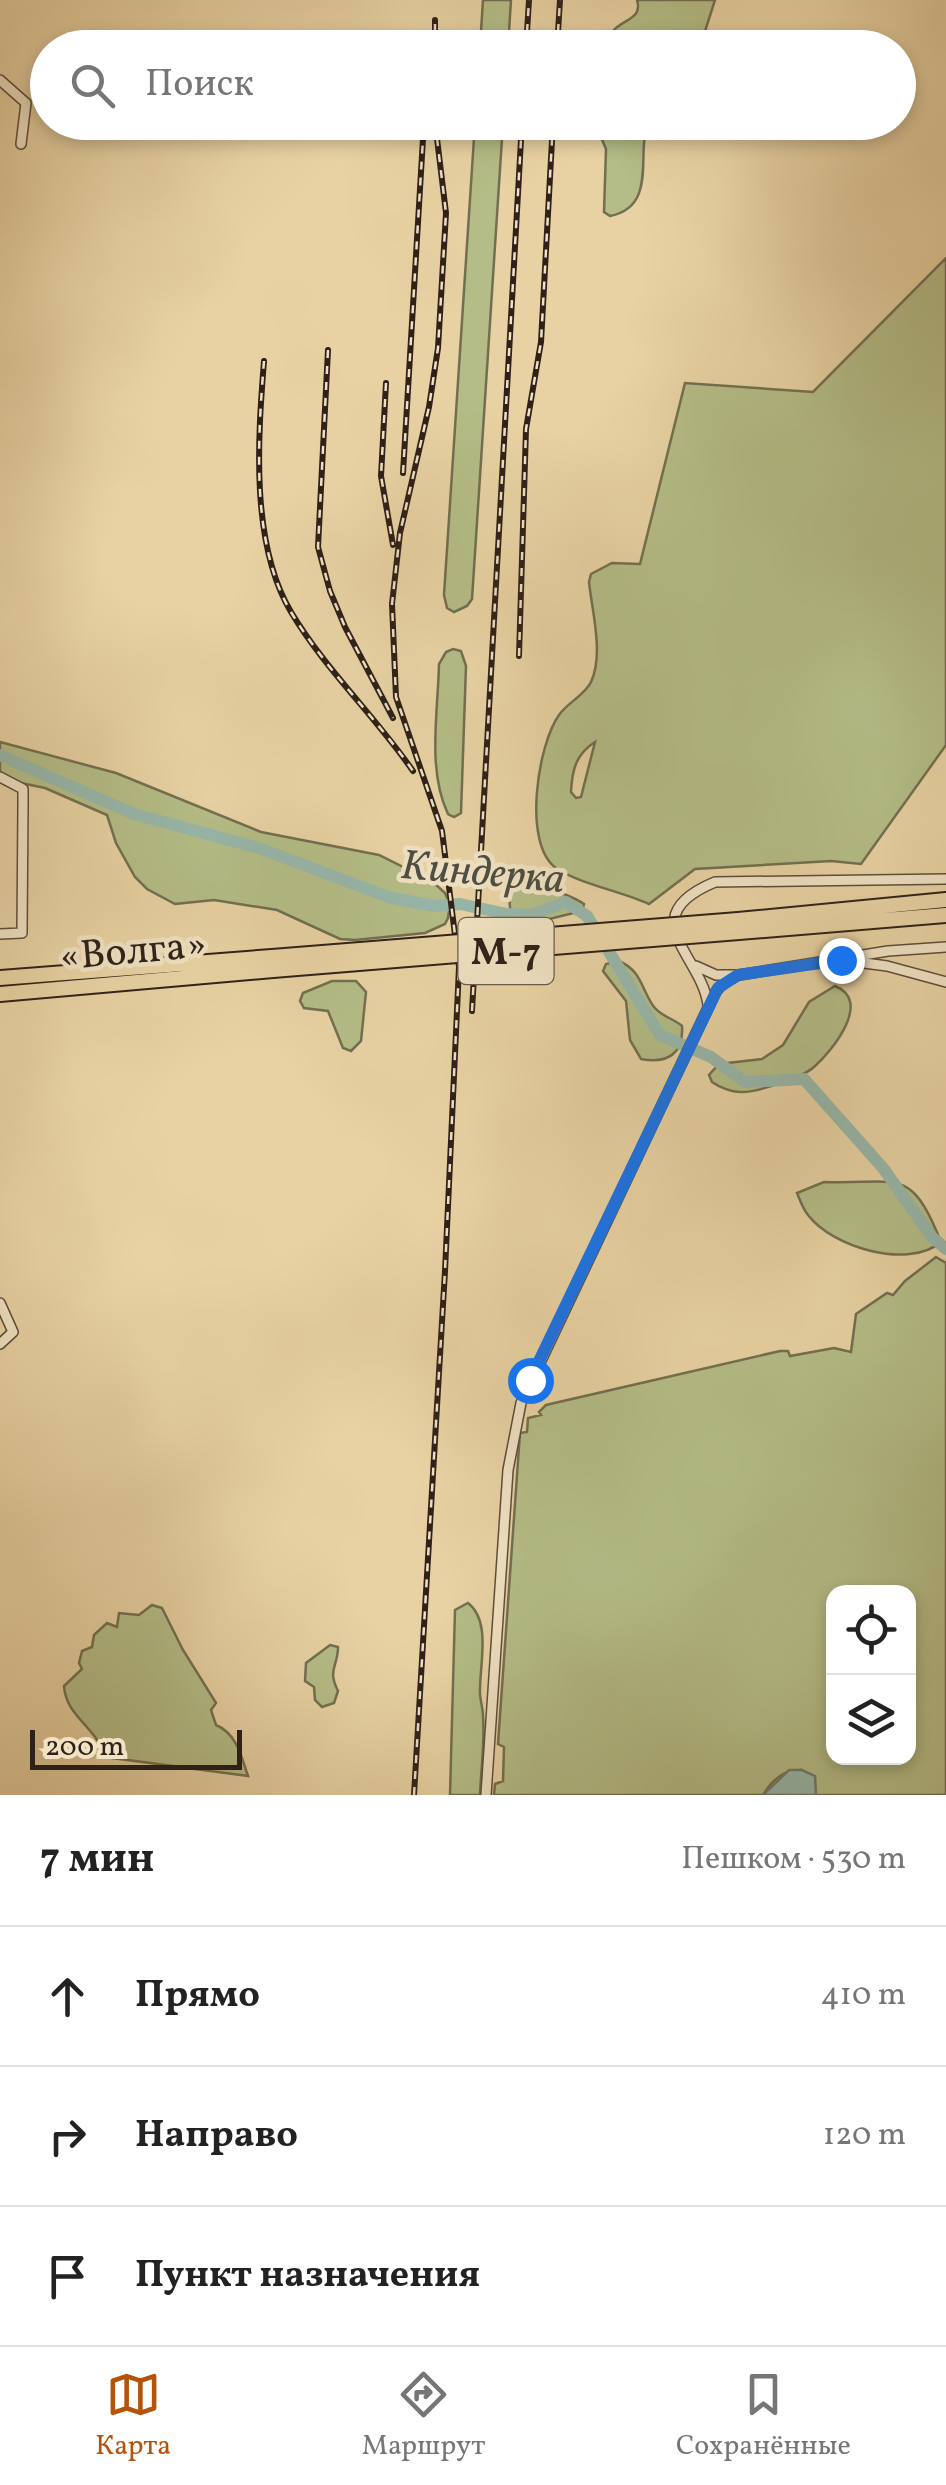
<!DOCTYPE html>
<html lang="ru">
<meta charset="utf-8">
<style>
:root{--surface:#fff;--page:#f2f2f2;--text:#222;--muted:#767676;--line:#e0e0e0;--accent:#b45309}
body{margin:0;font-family:Vollkorn,serif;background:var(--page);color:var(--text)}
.controls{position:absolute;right:30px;bottom:30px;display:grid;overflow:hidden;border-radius:20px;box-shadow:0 5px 15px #0003}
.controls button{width:90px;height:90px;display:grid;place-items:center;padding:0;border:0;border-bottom:2px solid var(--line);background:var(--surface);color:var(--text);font:50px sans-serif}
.scale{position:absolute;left:30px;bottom:25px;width:212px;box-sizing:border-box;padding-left:10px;border:5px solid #2f2119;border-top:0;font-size:28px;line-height:35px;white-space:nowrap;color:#2f2119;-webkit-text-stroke:8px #f0e2c3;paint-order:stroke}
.stop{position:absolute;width:30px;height:30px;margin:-22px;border:8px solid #1a73e8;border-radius:50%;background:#fff}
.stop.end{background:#1a73e8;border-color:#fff;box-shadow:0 2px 10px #0008}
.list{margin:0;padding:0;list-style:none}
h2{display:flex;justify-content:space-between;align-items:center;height:130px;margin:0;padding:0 40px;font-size:42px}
h2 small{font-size:32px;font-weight:400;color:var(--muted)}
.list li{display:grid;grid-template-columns:65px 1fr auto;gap:30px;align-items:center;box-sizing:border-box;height:140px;padding:0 40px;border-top:2px solid var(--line)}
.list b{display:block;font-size:38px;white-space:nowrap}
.list em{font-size:32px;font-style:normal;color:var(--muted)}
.icon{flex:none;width:55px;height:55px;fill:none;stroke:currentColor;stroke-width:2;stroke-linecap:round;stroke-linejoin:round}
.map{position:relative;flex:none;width:946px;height:1795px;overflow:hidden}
.search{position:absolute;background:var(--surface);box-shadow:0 5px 15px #0003;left:30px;right:30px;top:30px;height:110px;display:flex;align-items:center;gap:25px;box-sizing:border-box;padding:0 35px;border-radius:55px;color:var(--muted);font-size:38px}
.sheet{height:550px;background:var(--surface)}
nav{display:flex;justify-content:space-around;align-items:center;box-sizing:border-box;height:140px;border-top:2px solid var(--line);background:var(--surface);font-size:28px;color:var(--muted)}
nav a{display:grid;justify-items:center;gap:5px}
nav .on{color:var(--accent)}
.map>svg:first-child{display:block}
.green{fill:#b4bd87;stroke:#726f50;stroke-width:2.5;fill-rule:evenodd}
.water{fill:#97b7aa;stroke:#6d7b70;stroke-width:2.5}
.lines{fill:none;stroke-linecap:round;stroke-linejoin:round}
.river{stroke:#97b7aa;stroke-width:12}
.minor-casing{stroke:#5d4d3c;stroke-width:12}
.highway-casing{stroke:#2f2119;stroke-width:18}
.minor{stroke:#f0e2c3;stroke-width:9}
.highway{stroke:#e8d2a3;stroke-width:14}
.rail-casing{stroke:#2f2119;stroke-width:6}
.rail{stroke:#f0e2c3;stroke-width:2.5;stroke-dasharray:8;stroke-linecap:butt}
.highway-bridge-casing{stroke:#2f2119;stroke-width:18;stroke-linecap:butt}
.highway-bridge{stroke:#e8d2a3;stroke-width:14}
.route{stroke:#1a73e8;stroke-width:12}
.labels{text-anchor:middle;stroke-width:9;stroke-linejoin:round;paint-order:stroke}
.shield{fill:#f0e2c3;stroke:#695b4c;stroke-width:2.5}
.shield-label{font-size:38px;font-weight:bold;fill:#2f2119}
.street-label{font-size:40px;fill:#2f2119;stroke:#f0e2c3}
.water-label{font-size:42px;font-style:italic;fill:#4e4e44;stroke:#f0e2c3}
</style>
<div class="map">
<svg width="946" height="1795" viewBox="0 0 946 1795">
<rect width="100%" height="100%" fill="#e8d2a3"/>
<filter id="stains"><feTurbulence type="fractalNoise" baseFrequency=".002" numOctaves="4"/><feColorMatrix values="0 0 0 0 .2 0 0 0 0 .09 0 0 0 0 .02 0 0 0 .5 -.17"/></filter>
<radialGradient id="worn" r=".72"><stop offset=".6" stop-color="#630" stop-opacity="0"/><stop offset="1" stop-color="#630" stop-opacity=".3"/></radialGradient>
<!-- green -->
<path class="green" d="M483,0h28l-3,47h-28z
M637,0h78l-15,47h-83l-4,-16c10,-12 30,-12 24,-31z
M475,123h28l-31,476 -5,7 -13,6 -7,-4 -3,-13z
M595,123h52c-10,32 10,84 -37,93l-6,-4 2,-63z
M946,258v487l-85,119 -30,-3 -136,8 -46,35c-26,-12 -72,-21 -93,-36 -34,-24 -18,-124 3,-153 8,-12 26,-20 32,-33 13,-28 1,-71 -2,-100l2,-8 21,-11 28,1 45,-181 128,9zM595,742l-14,55 -5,1 -5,-6c1,-22 5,-38 24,-50z
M453,649l8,2 5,15 -5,147 -7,4 -6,-3c-21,-44 -10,-102 -9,-150l7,-12z
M0,742l116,31 145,59 118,23 54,27 12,11 5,12 -2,13 -3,6 -20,9 -70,7 -15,-1 -63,-29 -63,-10 -39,4 -28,-15 -12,-12 -19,-34 -9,-28 -62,-27 -24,-5 -21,-11z
M533,881c16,9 37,13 51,23l-2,7 -49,12 -14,-3 -9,-12 -1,-14 10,-10z
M619,961c23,10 22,28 35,46 8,10 19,11 28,19 2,28 -15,38 -41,33l-11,-19 -4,-39 -23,-30 3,-7z
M332,981h24l10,11 -5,49 -10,10 -8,-3 -15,-37 -24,-3 -4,-7 3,-8z
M835,986c38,15 -3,65 -21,81 -11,10 -59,26 -73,25 -10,0 -22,-5 -29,-10l-3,-7 10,-11 43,-5 21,-14 26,-43z
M824,1182c74,3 86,-18 117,60 -33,28 -109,5 -133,-27 -5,-6 -8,-15 -11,-22z
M936,1257l10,6v532h-130l-14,-25c-18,-1 -30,10 -39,25h-269l1,-11 8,-3 1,-34 -6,-3 22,-311 7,-1 1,-14 13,-3 -2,-3 7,-7 234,-54h8l2,5 44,-8 17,4 5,-38 31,-21 6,2 12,-14zM834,1592h74v166h-74z
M468,1603c24,18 11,64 12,90 0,7 3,15 3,23 2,26 -2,53 -3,79h-30l5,-185z
M152,1605l10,3 21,42 33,53 -5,7 5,15c21,9 25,31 32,51l-143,-19c-8,-30 -39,-40 -41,-71l18,-17 -3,-6 3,-12 10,-4 2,-12 13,-12 10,4 2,-14 20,2z
M330,1645l8,2c0,20 -11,22 0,44l-4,12 -12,4 -7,-7 -1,-13 -9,-6 1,-18z"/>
<!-- water -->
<path class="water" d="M789,1770h13l13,6 1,19h-53z"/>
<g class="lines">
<!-- river -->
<path class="river" d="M0,755l134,59 125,34 132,50 43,8 26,-2 47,10 24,1 35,-13 21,14 73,119 51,22 34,25 59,-3 79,89 49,69 14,12"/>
<defs>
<path id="minor" d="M0,80l26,23 -5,41
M0,777l23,12v15l-1,129 -22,1
M849,961l38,5 59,16
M696,966l20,9h23l149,-24 58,-4
M708,1005c-6,-49 -77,-88 7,-123l231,-3
M0,1303l13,29 -13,12
M486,1795l22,-325 13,-67 194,-410 8,-10 16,-8"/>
<path id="highway" d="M738,920l208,-20
M739,932l207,-17
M0,978l272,-21
M0,994l273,-24"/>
</defs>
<!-- minor casing -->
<use href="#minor" class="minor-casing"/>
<!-- highway casing -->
<use href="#highway" class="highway-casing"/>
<!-- minor -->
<use href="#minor" class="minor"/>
<!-- highway -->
<use href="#highway" class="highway"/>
<defs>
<path id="rail" d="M435,48v-28
M526,48l3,-48
M557,48l3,-48
M328,350l-10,197 12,44 15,36 48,91
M264,361c-6,76 -14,182 27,251 34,57 84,104 122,159
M386,383l-5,93 12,69
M403,473l21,-351
M519,656l7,-227 15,-87 12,-220
M472,1011l50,-889
M414,1795l31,-524 14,-304 -17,-136 -46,-134 -4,-93 8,-71 29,-126 9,-59 8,-135 -11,-91"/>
</defs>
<!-- rail casing -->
<use href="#rail" class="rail-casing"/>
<!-- rail -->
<use href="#rail" class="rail"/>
<defs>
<path id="highway-bridge" d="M272,957l466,-37
M273,970l466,-38"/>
</defs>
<!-- highway-bridge casing -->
<use href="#highway-bridge" class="highway-bridge-casing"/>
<!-- highway-bridge -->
<use href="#highway-bridge" class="highway-bridge"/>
</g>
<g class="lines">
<!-- route -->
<path class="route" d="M530,1380l188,-392 20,-13 103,-15"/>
</g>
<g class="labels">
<!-- shield labels -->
<rect class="shield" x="458.5" y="918" width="95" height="66" rx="8"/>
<g class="shield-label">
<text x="506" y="964">М-7</text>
</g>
<!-- street labels -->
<g class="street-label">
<text transform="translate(133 949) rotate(-5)" y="14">«Волга»</text>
</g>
<!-- water labels -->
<g class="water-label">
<text transform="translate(483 870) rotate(5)" y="15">Киндерка</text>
</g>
</g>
<rect width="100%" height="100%" filter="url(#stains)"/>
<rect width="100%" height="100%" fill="url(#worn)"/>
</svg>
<div class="controls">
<button><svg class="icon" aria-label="locate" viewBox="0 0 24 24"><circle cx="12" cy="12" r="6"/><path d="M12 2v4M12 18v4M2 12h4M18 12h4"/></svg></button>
<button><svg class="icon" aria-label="layers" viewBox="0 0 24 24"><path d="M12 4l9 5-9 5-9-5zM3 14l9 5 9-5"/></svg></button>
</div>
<div class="scale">200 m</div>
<div class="stop" style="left:530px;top:1380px"></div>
<div class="stop end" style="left:841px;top:960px"></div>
<div class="search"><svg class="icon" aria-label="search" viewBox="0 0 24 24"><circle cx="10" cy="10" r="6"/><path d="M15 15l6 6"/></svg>Поиск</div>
</div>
<section class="sheet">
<h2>7 мин<small>Пешком · 530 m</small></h2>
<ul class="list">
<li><svg class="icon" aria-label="ahead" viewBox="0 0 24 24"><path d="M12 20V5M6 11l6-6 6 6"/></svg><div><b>Прямо</b></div><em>410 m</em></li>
<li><svg class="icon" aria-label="right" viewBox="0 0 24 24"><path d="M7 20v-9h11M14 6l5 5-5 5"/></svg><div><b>Направо</b></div><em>120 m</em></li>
<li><svg class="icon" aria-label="arrive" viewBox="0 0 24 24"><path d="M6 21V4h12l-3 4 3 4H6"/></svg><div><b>Пункт назначения</b></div></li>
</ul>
</section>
<nav>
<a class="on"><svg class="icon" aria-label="map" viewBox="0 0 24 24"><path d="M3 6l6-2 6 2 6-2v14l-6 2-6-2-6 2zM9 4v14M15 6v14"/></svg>Карта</a>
<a><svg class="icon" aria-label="directions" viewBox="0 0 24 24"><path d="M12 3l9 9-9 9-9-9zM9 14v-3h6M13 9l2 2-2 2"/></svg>Маршрут</a>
<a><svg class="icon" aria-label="saved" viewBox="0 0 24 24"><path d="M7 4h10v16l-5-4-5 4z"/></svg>Сохранённые</a>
</nav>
